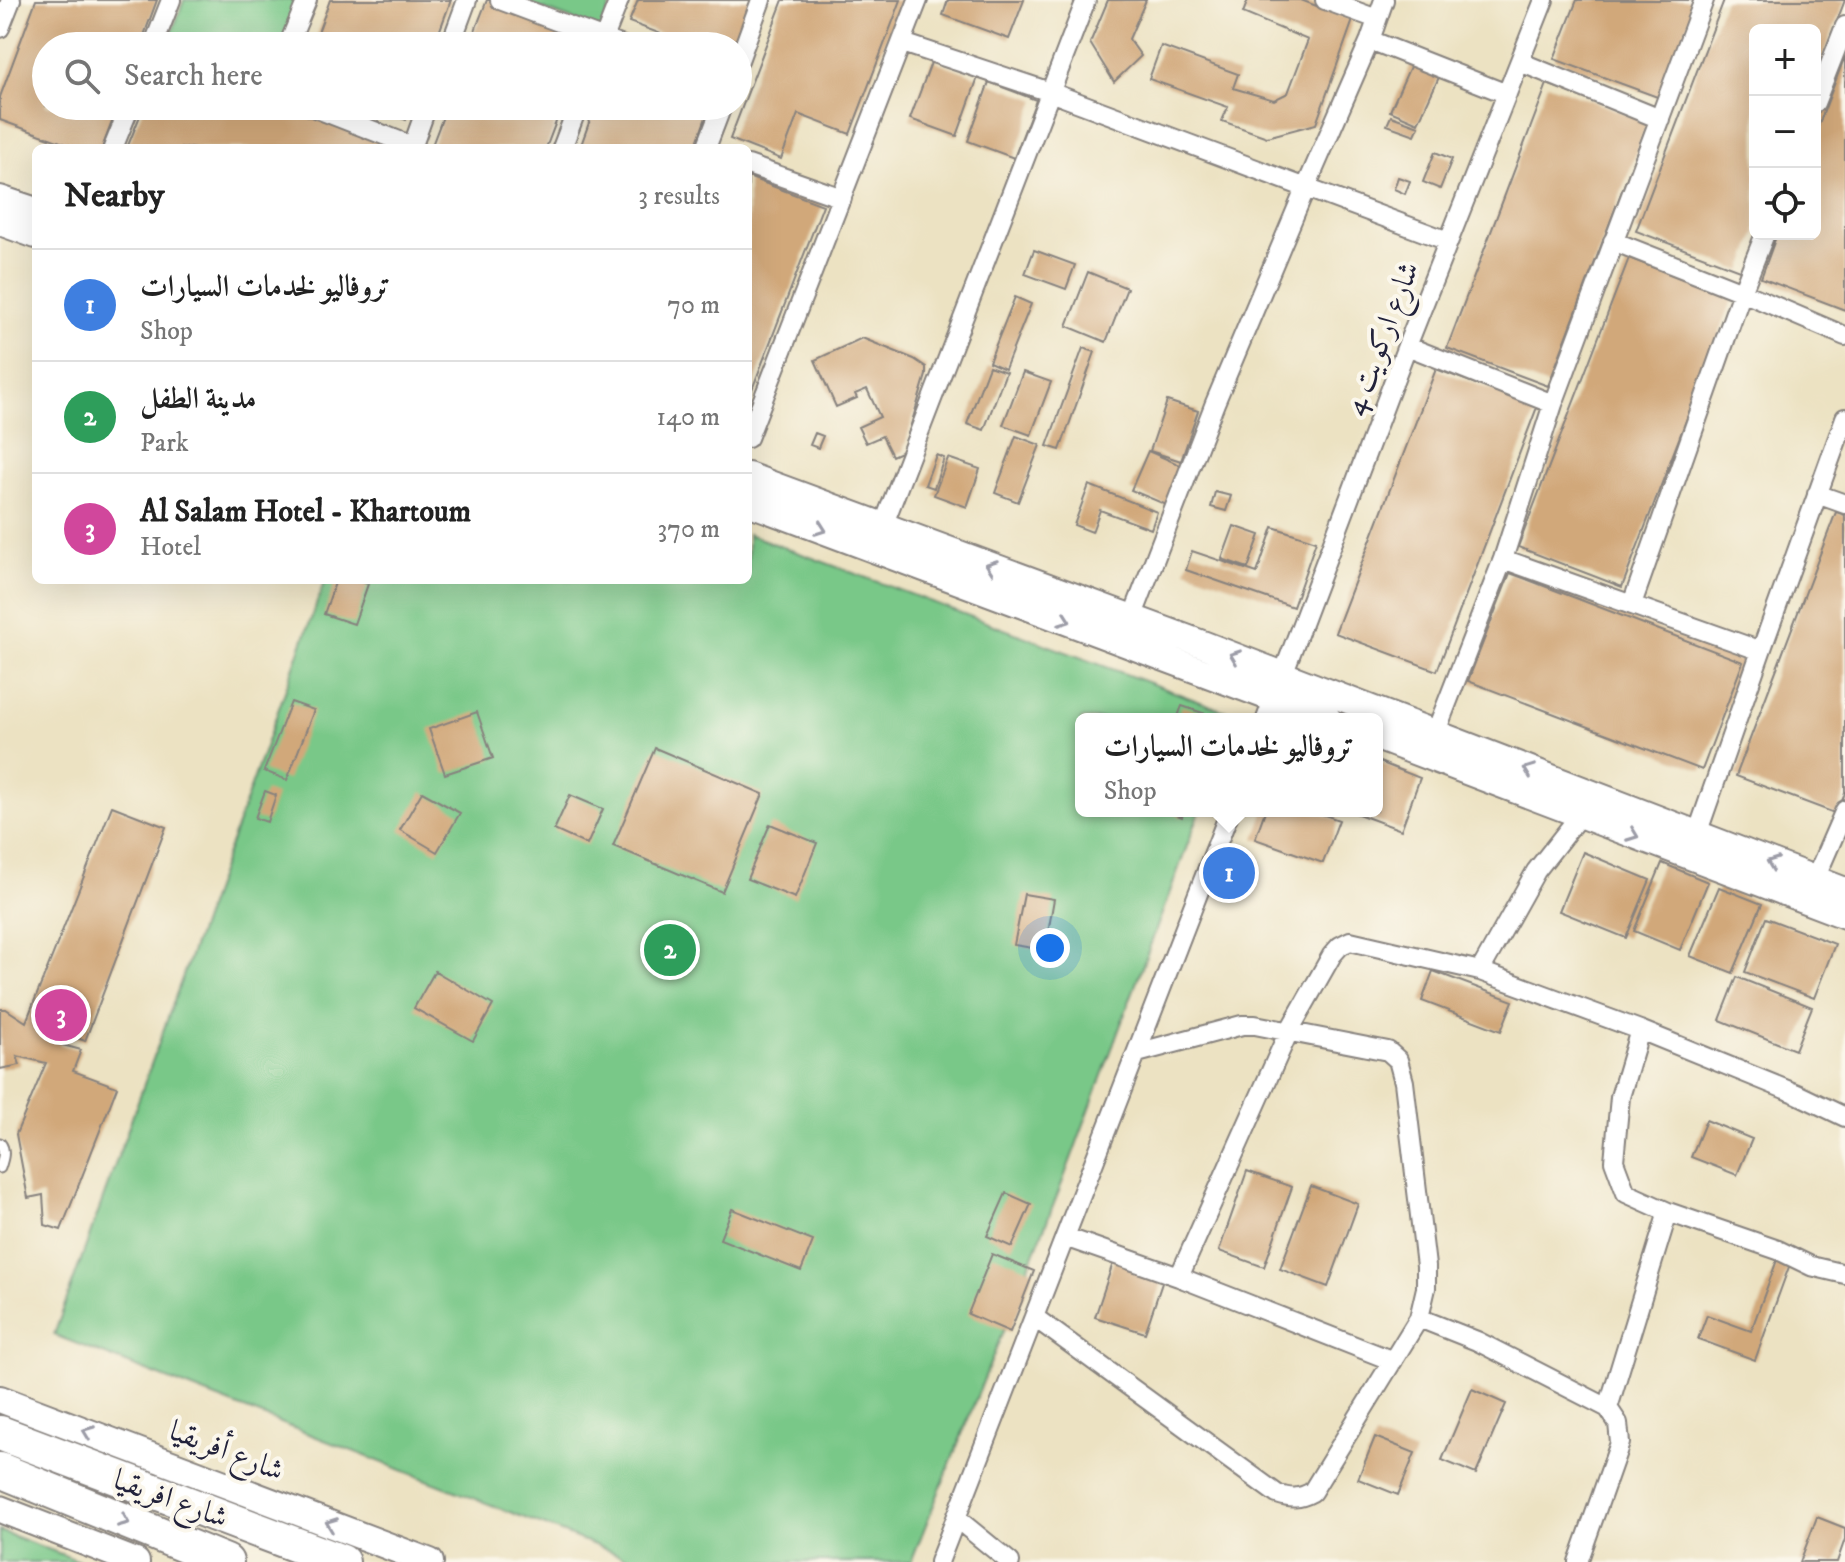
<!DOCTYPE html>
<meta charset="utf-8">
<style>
:root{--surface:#fff;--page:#f2f2f2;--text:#222;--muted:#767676;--line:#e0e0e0;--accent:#d1495b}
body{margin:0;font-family:"IM FELL DW Pica",Amiri,serif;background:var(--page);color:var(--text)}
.controls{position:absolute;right:24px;top:24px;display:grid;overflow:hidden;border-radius:12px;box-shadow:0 8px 32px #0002}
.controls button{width:72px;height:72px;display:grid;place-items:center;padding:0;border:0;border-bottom:2px solid var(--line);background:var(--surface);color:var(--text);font:40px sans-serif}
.you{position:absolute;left:1050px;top:948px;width:28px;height:28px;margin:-20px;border:6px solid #fff;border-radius:50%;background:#1a73e8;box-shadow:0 0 0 12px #1a73e833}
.badge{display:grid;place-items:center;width:52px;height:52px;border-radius:50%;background:var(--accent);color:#fff;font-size:26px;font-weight:700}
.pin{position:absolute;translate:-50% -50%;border:4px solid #fff;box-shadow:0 2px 8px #0006}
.popup{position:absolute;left:1075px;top:713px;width:308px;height:104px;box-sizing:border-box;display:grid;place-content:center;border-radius:12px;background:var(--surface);filter:drop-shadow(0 2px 6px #0005);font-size:26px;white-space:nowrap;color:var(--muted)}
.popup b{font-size:30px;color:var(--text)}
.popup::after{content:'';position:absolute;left:50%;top:100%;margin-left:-16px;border:16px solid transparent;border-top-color:var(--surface)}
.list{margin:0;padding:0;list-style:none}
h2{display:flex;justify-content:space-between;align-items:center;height:104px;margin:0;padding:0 32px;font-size:34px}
h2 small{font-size:26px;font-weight:400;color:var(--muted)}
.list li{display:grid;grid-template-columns:52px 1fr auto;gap:24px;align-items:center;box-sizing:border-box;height:112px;padding:0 32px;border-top:2px solid var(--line)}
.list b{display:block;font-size:30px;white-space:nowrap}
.list p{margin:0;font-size:26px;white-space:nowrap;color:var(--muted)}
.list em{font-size:26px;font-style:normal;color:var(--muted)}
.icon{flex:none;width:44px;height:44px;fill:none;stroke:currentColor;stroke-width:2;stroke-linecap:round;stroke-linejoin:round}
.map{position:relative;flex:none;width:1845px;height:1562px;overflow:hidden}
.search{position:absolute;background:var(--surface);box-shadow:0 8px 32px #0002;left:32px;top:32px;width:720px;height:88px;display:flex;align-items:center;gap:20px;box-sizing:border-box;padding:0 28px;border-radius:44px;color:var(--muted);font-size:30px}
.panel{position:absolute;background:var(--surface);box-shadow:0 8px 32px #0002;left:32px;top:144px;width:720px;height:440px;border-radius:12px}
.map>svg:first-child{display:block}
.green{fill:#79c888;stroke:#4e7562;stroke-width:2}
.building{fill:#d1a87a}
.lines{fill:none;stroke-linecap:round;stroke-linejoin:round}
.lane-casing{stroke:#87827e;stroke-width:13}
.street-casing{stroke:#87827e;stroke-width:22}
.secondary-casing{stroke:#87827e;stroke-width:30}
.highway-casing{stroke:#87827e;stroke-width:38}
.lane{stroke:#fff;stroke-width:9}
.street{stroke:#fff;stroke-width:18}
.secondary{stroke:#fff;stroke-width:26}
.highway{stroke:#fff;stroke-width:34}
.oneway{stroke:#9c9ca7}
.labels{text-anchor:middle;stroke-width:8;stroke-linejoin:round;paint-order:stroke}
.street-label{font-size:30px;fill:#22223b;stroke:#fbf7ec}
</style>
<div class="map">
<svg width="1845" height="1562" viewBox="0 0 1845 1562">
<rect width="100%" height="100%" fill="#fbf7ec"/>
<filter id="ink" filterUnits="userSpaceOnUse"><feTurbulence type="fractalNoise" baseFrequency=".0125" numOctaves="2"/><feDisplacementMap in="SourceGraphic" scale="16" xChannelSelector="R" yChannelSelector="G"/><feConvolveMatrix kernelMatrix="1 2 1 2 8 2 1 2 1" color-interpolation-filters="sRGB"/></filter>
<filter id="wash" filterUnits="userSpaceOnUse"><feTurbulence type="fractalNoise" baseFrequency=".006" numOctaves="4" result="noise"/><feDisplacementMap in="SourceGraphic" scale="32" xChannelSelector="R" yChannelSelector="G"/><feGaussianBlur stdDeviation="1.8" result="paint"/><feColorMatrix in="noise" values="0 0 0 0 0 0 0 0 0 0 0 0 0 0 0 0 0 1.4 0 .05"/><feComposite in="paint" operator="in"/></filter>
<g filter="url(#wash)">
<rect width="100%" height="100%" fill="#ece2c2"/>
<!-- green -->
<path class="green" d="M184,0h116l-18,46h-115z
M518,0h95l-12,30z
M748,534l488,181 -2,4h-153v92h119l-139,375 -150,376h-273l-584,-227 271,-755h423z
M0,1531l82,31h-82z"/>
<g id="blocks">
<!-- building -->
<path class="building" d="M36,0h121l-17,46h-94v60h72l-16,42h-25l-77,-28v-23z
M330,0h121l-17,46h-121z
M487,0h5l96,36 -4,10h-115z
M638,0h115l-17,46h-43l-64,-24z
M783,0h118l-51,134 -52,-20 -17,45 -51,-20z
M948,0h76l-15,39 -66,-24z
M1108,0h38l-17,39 12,17 -27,26 -24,-39z
M1248,0h53l52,20 -37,104 -49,13 -45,-16 6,-14 -79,-28 12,-33 77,28 -5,14 41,12 14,-7 20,-53 -65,-27z
M1577,0h120l-37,98 -106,-39z
M1724,0h121l-30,78v-48h-60l1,204 -14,37 -106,-40z
M1845,56v254l-84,-32 16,-44h38v-99z
M932,60l46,17 -21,59 -47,-17z
M1412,62l28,13 -22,48 -28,-12z
M989,82l47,18 -22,58 -46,-17z
M1547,84l101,38 -100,264 -101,-38z
M144,106h153l100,38 -1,4h-269z
M370,106h41l-5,14z
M447,106h115l-16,42h-115z
M595,106h115l-15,42h-115z
M1391,116l28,10 -4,9 -28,-10z
M1435,152l17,7 -12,30 -17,-7z
M748,177l75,28 -75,195z
M1398,177l12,4 -5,13 -11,-5z
M1034,250l41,15 -9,24 -41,-15z
M1629,258l104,40 -111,289 -104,-40z
M1088,272l39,16 -21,54 -39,-16z
M1015,297l16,7 -26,65 -16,-7z
M862,338l52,21 12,8v8l-23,76 -11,5 -10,-20 -16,7 -8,-16 22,-10 -13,-28 -12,5 2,4 -21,9 -21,-47z
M1083,348l12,4 -35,98 -13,-4z
M989,366l17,6 -22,58 -17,-6z
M1436,369l101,38 -100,264 -102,-38z
M1023,372l28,10 -20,53 -28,-10z
M1167,401l31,10 -17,50 -31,-10z
M815,433l8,3 -5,12 -8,-3z
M1016,436l24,9 -22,57 -23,-9z
M1148,451l37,16 -16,39 -38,-16z
M936,455l8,3 -10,30 -9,-3z
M948,458l32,11 -13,38 -33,-12z
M1089,485l68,27 -6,17 -51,-19 -8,22 -18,-7z
M1215,492l16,4 -5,15 -15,-4z
M1836,512l9,3v278l-8,21 -101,-38z
M1234,526l26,9 -12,33 -26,-9z
M1273,527l43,14 -23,66 -107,-37 6,-19 65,22z
M1510,573l233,89 -41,108 -234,-89z
M336,580h21l11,4 -14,40 -30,-10z
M291,702l23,8 -27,70 -23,-9z
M1182,706l27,9 -2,4h-30z
M477,712l16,46 -48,16 -16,-45z
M655,748l108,46 -41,98 -109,-46z
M1377,761l43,17 -19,52 -51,-19h27z
M265,791l11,4 -9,27 -12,-4z
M422,792l38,21 -23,39 -37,-22z
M570,795l33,14 -16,36 -33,-15z
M112,806l54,21 -81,214 -21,-8 -5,11 22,6 -8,21 44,16 -56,143 -16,-5 -2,-30 -15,3 -12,-64 30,-71 -29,-7 3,9 -20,4v-60h6l20,13z
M1166,811h18l-2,6z
M1265,811h48l26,9 -16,43 -68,-24z
M770,824l47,19 -22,55 -48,-19z
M1583,852l67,28 -24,58 -67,-27z
M1662,863l46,19 -28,68 -46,-19z
M1719,887l43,17 -29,69 -43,-17z
M1024,894l30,5 -9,51 -31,-5z
M1766,918l69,26 -21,54 -69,-26z
M435,971l58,34 -20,36 -59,-33z
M1433,971l80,30 -12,30 -79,-30z
M1737,977l75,30 -17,43 -75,-30z
M1706,1120l46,19 -15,36 -46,-18z
M1247,1171l45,16 -28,80 -45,-16z
M1311,1186l47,18 -30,83 -48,-18z
M1006,1193l25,11 -19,43 -25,-11z
M732,1209l81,32 -12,30 -81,-32z
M992,1254l42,17 -24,61 -42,-18z
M1115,1257l50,17 -20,59 -50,-16z
M1777,1260l13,4 -35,96 -57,-21 9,-24 44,16z
M1472,1389l34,15 -30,70 -34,-14z
M1375,1437l40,16 -17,42 -40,-16z
M1817,1517l28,11v11l-8,23h-37z"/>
</g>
</g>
<g filter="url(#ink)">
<use href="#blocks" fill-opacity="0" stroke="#87827e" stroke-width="2"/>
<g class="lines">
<defs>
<path id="lane" d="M0,1143c6,7 3,16 0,25"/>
<path id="street" d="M500,0l123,46
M1325,0l52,19
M0,28l11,-28
M1370,40l137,54
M903,43l147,49 398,149
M153,46l18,-46
M288,46l19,-46
M450,46l17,-46
M601,46l18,-46
M1520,62l140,57
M738,63l23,-63
M1815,103l30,-77
M310,106l102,40
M113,148l17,-42
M412,148l15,-42
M562,148l16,-42
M706,148l16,-42
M748,165l94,33
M1613,241l129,51 103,44
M1407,346l146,58
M748,438l170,-438
M1817,494l28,10
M883,526l203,-526
M1503,559l258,92
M1632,604l110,-312 23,-58
M1132,618l83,-215 91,-216 64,-147 14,-40
M1266,719l141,-373 137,-346
M1435,734l68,-175 50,-155 151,-404
M1580,815l-44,56 -56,100 160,59 -20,67 -6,64 12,32 42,19 -60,196
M1697,834l64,-183 84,-233
M1815,879l30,-69
M1640,1030l157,64 48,23
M1137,1053l105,-28h13l133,26 10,9 6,22 22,184v22l-7,30 58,23 131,67 10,15 2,20 -42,119
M1668,1212l110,38 33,16 34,8
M1065,1237l114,40 214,84
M1179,1277l110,-246 43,-76 8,-9 10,-5 130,30
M1034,1317l243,177c14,5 22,5 35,-2l107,-174
M956,1518l54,44
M939,1562l291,-751"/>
<path id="secondary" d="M0,199l36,12
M0,222l36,13
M748,476l457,169 640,246
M748,502l580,217
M1377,737l468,178
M0,1399l430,163
M0,1509l136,53"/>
<path id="highway" d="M0,1433l342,129
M0,1470l226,92"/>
</defs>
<!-- lane casing -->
<use href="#lane" class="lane-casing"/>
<!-- street casing -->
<use href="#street" class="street-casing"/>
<!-- secondary casing -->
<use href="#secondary" class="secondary-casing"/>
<!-- highway casing -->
<use href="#highway" class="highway-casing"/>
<!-- lane -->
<use href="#lane" class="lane"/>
<!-- street -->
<use href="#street" class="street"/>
<!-- secondary -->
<use href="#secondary" class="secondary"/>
<!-- highway -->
<use href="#highway" class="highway"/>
</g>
<!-- one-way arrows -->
<defs><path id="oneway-chevron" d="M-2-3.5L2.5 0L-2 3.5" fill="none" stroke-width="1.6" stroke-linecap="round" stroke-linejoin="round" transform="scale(2)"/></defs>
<g class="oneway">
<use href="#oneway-chevron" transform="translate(821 529) rotate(20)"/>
<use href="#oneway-chevron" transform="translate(991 566) rotate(-160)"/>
<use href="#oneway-chevron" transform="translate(1065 620) rotate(20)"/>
<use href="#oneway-chevron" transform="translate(1235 656) rotate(-159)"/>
<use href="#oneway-chevron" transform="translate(1529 770) rotate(-159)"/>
<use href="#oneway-chevron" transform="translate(1633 835) rotate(21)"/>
<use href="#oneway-chevron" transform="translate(1772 863) rotate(-159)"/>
<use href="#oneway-chevron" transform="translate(88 1432) rotate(-159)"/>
<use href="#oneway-chevron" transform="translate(124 1521) rotate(22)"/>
<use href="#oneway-chevron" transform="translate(331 1524) rotate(-159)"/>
</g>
</g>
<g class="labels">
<!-- street labels -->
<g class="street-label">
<text transform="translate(1381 338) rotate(-69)" y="10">شارع اركويت 4</text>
<text transform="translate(227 1450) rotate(21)" y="10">شارع أفريقيا</text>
<text transform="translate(171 1498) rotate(20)" y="10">شارع افريقيا</text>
</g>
</g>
</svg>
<div class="controls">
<button>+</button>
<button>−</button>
<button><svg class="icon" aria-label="locate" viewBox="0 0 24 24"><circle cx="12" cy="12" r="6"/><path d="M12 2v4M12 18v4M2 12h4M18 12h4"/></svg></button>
</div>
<div class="you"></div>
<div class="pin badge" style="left:1229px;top:873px;background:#3f7fe0">1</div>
<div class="popup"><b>تروفاليو لخدمات السيارات</b>Shop</div>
<div class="pin badge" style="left:670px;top:950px;background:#2e9e5b">2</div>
<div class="pin badge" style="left:61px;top:1015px;background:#d1479c">3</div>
<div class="search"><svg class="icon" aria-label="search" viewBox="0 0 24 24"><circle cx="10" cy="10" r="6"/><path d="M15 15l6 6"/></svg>Search here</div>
<section class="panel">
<h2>Nearby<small>3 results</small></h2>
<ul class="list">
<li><span class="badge" style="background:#3f7fe0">1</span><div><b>تروفاليو لخدمات السيارات</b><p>Shop</p></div><em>70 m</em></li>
<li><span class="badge" style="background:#2e9e5b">2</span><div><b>مدينة الطفل</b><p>Park</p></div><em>140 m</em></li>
<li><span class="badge" style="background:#d1479c">3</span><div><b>Al Salam Hotel - Khartoum</b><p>Hotel</p></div><em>370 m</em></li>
</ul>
</section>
</div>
